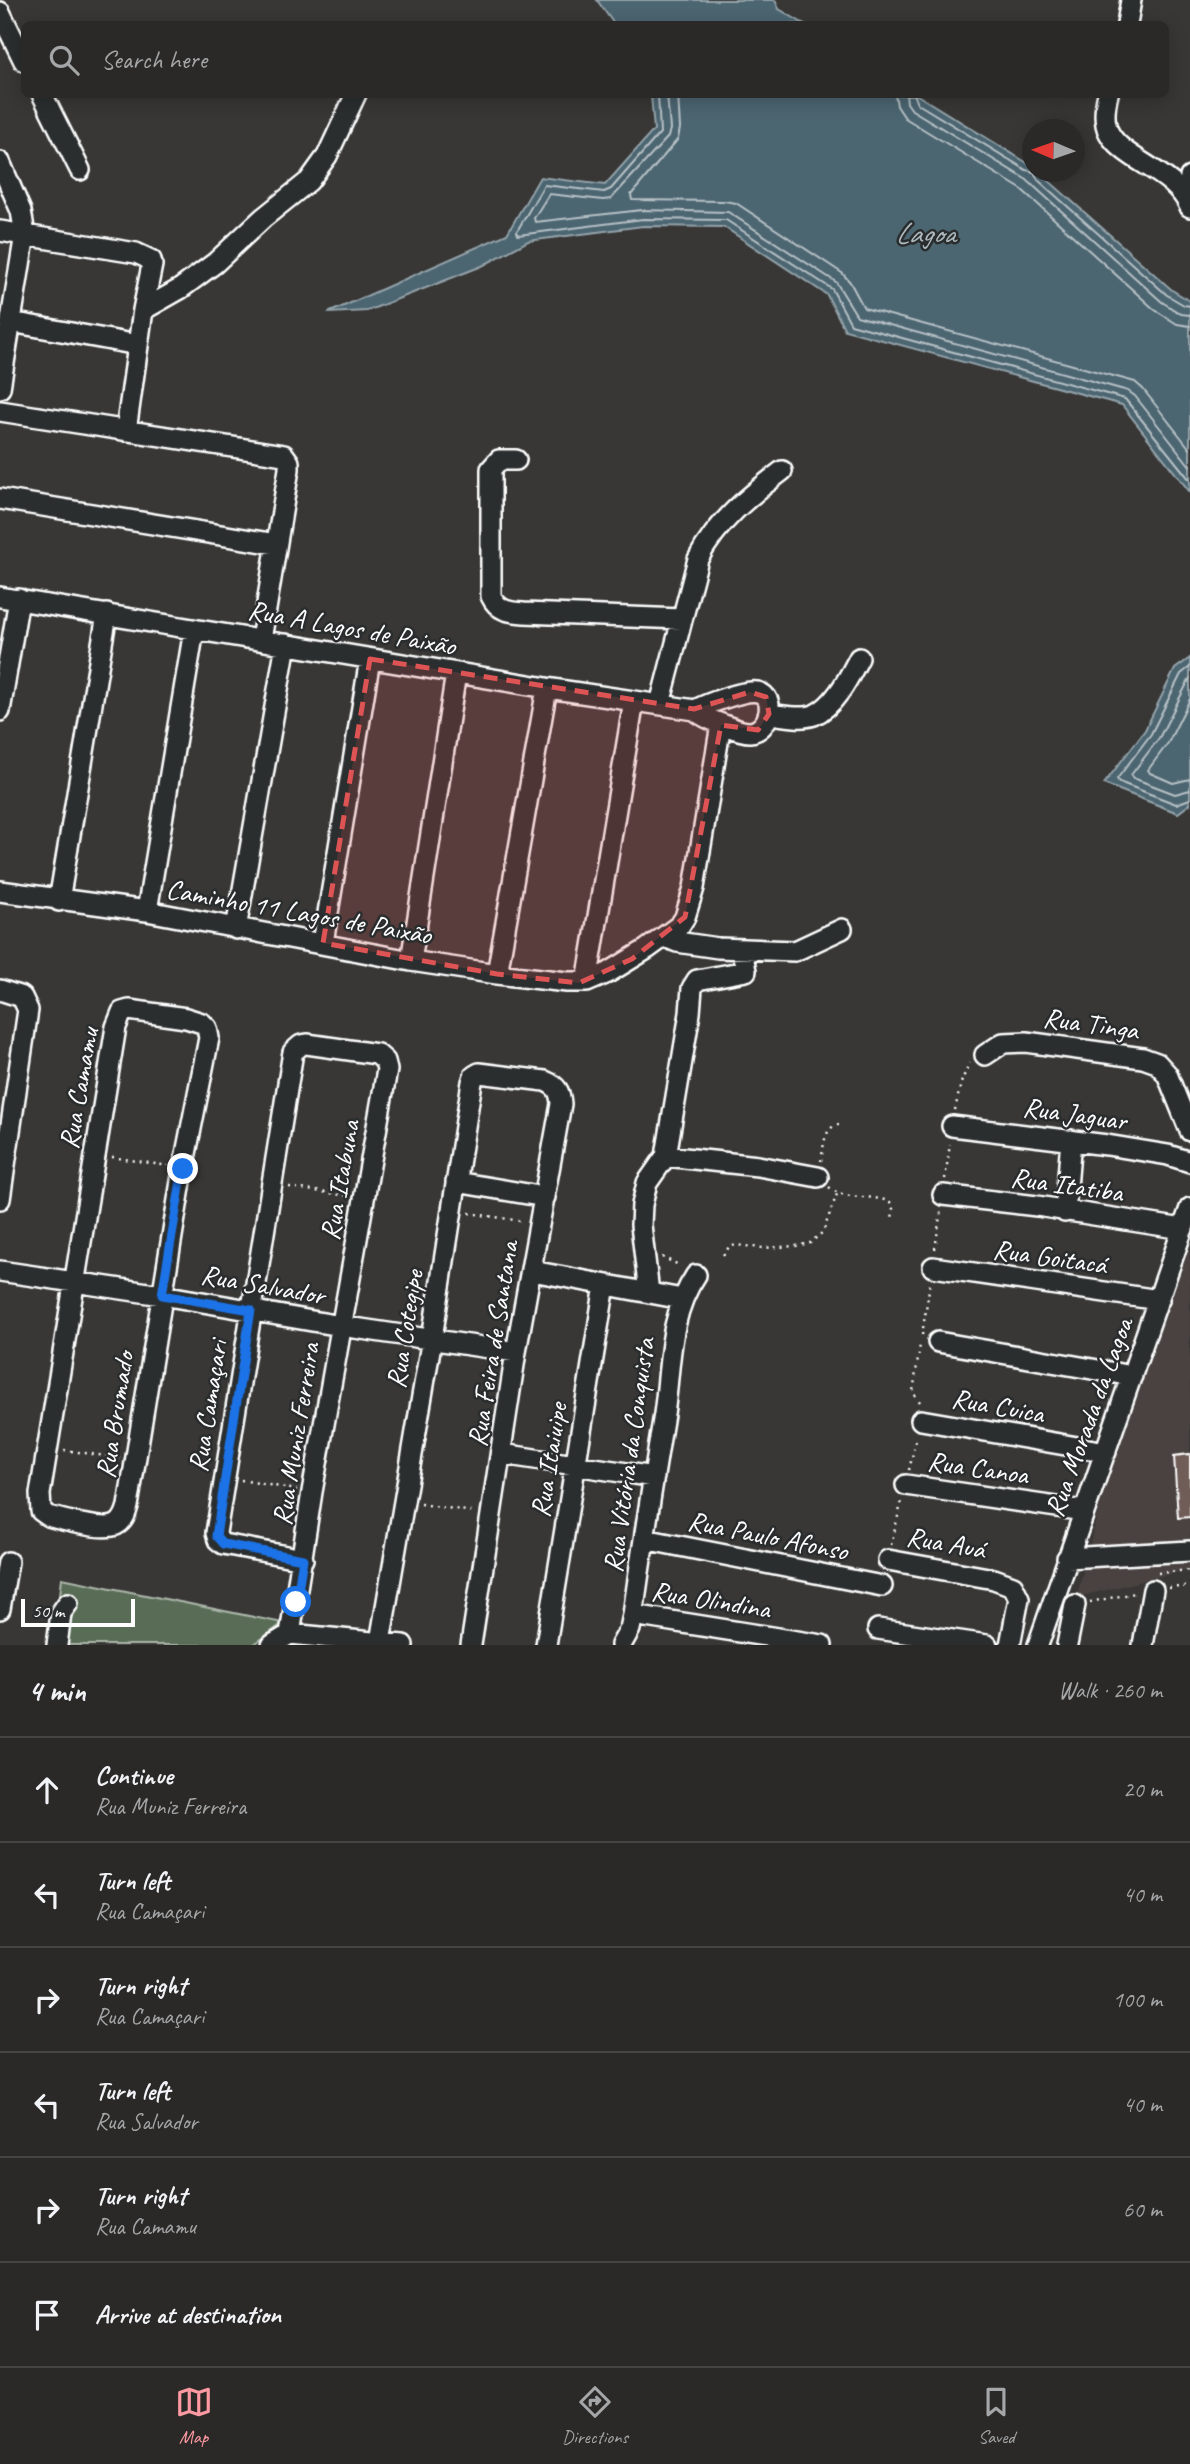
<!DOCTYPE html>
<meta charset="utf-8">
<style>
:root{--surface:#2a2928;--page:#363534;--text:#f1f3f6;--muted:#a5a6a8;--line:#464545;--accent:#ff9aa2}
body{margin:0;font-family:Caveat,sans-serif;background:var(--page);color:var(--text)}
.compass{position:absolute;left:1022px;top:119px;width:63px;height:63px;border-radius:50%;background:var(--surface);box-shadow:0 4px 18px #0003;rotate:272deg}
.scale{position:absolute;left:21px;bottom:18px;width:114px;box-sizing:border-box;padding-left:7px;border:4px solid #fff;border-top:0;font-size:19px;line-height:24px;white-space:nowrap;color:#fff;-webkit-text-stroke:5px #2a2d2e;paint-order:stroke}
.stop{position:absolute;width:21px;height:21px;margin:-16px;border:5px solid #1a73e8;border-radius:50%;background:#fff}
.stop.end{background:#1a73e8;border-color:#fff;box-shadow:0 2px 7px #0008}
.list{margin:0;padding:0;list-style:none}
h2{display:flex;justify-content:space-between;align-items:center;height:91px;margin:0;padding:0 28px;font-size:30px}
h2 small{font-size:23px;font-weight:400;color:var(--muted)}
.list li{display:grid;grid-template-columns:46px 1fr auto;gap:21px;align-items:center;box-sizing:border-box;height:105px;padding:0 28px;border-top:2px solid var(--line)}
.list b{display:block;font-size:26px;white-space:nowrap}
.list p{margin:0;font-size:23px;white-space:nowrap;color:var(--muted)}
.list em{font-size:23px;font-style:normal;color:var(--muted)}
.icon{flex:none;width:38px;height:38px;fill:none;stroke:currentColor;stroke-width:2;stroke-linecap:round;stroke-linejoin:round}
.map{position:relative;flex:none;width:1190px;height:1645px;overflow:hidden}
.search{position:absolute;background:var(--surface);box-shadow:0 4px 18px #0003;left:21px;right:21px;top:21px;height:77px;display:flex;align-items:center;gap:18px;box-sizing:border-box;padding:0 24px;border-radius:10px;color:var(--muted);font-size:26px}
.sheet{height:721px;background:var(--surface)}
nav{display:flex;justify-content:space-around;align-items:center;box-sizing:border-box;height:98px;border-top:2px solid var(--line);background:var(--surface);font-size:19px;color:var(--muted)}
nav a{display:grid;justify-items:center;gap:4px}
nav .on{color:var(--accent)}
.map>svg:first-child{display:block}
.built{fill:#484240}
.green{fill:#586c56;stroke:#acb6aa;stroke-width:2}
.water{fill:#4c6571;stroke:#94a3aa;stroke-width:2}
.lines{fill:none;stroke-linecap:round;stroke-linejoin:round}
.shore{stroke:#b7c1c6;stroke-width:2}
.building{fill:#6f5d58;stroke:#fff;stroke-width:2}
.minor-casing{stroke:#fff;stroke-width:24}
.path{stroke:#fff;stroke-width:2.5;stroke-dasharray:2 5;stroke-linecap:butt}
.minor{stroke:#2a2d2e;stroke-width:19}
.route{stroke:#1a73e8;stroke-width:9}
.marked{fill:#de5353;fill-opacity:0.2;stroke:#de5353;stroke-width:5;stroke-dasharray:14 9;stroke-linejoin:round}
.labels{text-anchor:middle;stroke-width:5;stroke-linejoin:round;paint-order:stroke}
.street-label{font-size:28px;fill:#fff;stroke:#2a2d2e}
.water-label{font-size:30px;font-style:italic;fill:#aebabf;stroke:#2a2d2e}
</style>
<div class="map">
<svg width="1190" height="1645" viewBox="0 0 1190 1645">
<rect width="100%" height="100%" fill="#383736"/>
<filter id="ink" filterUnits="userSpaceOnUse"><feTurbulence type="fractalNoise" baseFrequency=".0143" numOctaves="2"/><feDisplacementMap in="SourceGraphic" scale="14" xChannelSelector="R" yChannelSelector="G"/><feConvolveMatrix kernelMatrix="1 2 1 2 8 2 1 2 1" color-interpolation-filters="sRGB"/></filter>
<g filter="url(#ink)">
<!-- built -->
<path class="built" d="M1190,1246v323l-120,30 8,-7 22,-89z"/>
<!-- green -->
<path class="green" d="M62,1578l221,45 -30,22h-199z"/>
<!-- water -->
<path class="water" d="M597,0h178l4,9 25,15h-190z
M651,95h266l115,71v6h7l133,118 18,11v191l-68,-87 -277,-75 -18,-35 -103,-68 -81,-1 -115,15 -46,25 -115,45 -39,2 179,-79 33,-57 65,8 49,-55z
M1190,658v146l-12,9 -74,-29 41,-54 30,-61z"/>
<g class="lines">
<!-- shore -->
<path class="shore" d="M658,94l2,39 -49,56 -7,3 -60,-7 -27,46 1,4 125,-16 83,1 106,69 19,35 274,75 65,81
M667,94l3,35 -2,8 -57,62 -8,1 -54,-6 -15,24 1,4 107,-12 86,2 108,70 21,34 271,75 7,5 55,70
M678,94l2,34 -2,11 -47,56 1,5 92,1 12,2 106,70 8,9 14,26 271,74 8,7 47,60
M895,94l2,12 8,12 116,71 134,121 22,14 13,2
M906,94l1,9 5,7 115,70 135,122 19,12 9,1
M914,94l4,10 108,66 8,2 4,8 129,115 17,10 6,1
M1190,667l-9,7 -30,60 -34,45 2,3 57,22 14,-5
M1190,678l-31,60 -28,37 2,3 42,16 15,-4
M1190,699l-22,44 -20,27 2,3 23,10 17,-4"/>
</g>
<!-- building -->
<path class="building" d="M1190,1454v63l-12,1 -4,-62z"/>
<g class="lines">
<defs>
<path id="minor" d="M0,12l24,49
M1127,24l4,-24
M42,94l38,76
M1108,94c-3,12 -5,28 1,39 15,28 66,38 81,74
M0,162l21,49 4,23 -25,154
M1186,198l4,-21
M0,231l136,22 15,7 1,5 -9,45 -17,121
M143,310l37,-21 35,-26 48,-45 46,-37 18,-25 29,-62
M11,322l127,23
M0,411l284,44 5,7v7l-28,171
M516,460h-17l-8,9v127c7,15 18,16 33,17l158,6
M0,499l276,45
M0,597l547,91 148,22c8,7 18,11 29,15 8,3 17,7 26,7 19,-1 28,-34 8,-40 -13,-3 -51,12 -63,18
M660,704l38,-145c19,-37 51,-63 84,-88
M0,711l19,-112
M769,714c13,1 32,6 45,1 21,-9 35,-38 45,-57
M0,891l147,20 264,50 86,13 70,8h20l21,-9 39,-24 33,-24 5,-8 9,-29 27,-164
M59,901l48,-287
M147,911l47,-281
M236,929l50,-285
M665,937l12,5 41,6 77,3 47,-22
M323,943l47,-284
M411,961l45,-288
M497,974l50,-286
M587,982l47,-281
M0,990l22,7 6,13 -28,189
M129,1010l57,8 16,5 5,5 2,10 -26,131 -55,337c-2,7 -4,15 -12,19 -12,6 -54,-5 -68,-9l-7,-5 -1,-17 76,-467 6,-15z
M985,1055l18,-12 23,-1 117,16 14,5 10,11 23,57
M952,1126l155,19 61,10 22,7
M666,1156l92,10 60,11
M456,1182l89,15
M943,1195l94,11 146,23
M1065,1212l6,-72
M933,1267l226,33
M0,1271l162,24 179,31 175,26
M532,1271l150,28
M649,1293l-8,-68 1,-20 5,-22 19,-27 24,-143 2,-25 5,-8 49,-9 -4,-21
M938,1342l194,34
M921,1420l185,32
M502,1454l152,23
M906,1485l178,26
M644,1539l238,47
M1067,1558l123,-7
M888,1560l106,19 19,7 6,12 -9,47
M0,1609l8,-47
M633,1615l189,30
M878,1629l109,16
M290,1634l22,-142 75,-422 -2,-9 -8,-7 -70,-10 -6,1 -8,7 -77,481 2,7 5,4 80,15
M380,1642l52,-304 40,-256 2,-6 5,-3 66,8c12,5 15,10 16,23l-45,248 -45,293
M57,1645l4,-32 7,-10
M272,1645l18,-11 113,11
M546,1645l59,-360
M621,1645l9,-16 3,-14c9,-67 20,-134 31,-201 7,-48 4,-98 32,-139
M1038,1645l152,-437
M1067,1645l8,-40
M1143,1645l10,-55"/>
</defs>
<!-- minor casing -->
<use href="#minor" class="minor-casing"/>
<!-- path -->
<path class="path" d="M955,1110l6,-27 8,-20
M112,1157l56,9
M821,1161c3,-14 2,-33 18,-37
M945,1179l5,-35
M289,1187l59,9
M829,1187c17,15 41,6 61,15l3,7 -1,12
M469,1213l52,8
M935,1249l6,-39
M723,1255l6,-8 7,-2 27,3 33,-2 14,-3 13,-11 14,-38
M662,1257l19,9
M922,1335l8,-52
M920,1402l-7,-10 7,-47
M64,1450l56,8
M909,1470l8,-34
M241,1480l56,10
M421,1504l52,8
M891,1545l11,-45
M1158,1573l32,-3
M1169,1588l21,-2
M1090,1602l45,-9"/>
<!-- minor -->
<use href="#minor" class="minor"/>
</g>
</g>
<g class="lines" filter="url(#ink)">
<!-- route -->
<path class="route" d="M183,1169l-21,126 89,15 -35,226 7,8 80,15 -7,43"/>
</g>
<!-- marked area -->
<path class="marked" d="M370,659l324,50 56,-17 16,5 3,17 -11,16 -37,-5 -36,192 -53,42 -53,24 -82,-9 -174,-31z"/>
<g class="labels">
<!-- street labels -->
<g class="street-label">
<text transform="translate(352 627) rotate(10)" y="10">Rua A Lagos de Paixão</text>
<text transform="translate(299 911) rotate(10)" y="10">Caminho 11 Lagos de Paixão</text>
<text transform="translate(1091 1023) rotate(8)" y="10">Rua Tinga</text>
<text transform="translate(78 1088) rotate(-80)" y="10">Rua Camamu</text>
<text transform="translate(1075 1113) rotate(8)" y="10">Rua Jaguar</text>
<text transform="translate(339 1180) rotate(-80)" y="10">Rua Itabuna</text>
<text transform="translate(1067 1184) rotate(8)" y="10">Rua Itatiba</text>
<text transform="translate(1050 1256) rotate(8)" y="10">Rua Goitacá</text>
<text transform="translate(263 1284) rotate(10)" y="10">Rua Salvador</text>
<text transform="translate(404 1329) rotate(-81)" y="10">Rua Cotegipe</text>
<text transform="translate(492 1344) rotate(-81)" y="10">Rua Feira de Santana</text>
<text transform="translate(998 1405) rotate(10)" y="10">Rua Cuica</text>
<text transform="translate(207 1406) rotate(-81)" y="10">Rua Camaçari</text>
<text transform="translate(114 1415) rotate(-81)" y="10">Rua Brumado</text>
<text transform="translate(1088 1417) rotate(-70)" y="10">Rua Morada da Lagoa</text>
<text transform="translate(295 1434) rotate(-81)" y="10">Rua Muniz Ferreira</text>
<text transform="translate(628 1455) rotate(-82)" y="10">Rua Vitória da Conquista</text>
<text transform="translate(548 1460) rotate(-81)" y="10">Rua Itaiuipe</text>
<text transform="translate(978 1467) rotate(8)" y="10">Rua Canoa</text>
<text transform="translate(768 1535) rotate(11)" y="10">Rua Paulo Afonso</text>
<text transform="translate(946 1542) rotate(10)" y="10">Rua Auá</text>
<text transform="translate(711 1599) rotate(9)" y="10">Rua Olindina</text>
</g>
<!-- water labels -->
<g class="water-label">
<text x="925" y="243">Lagoa</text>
</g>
</g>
</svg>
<svg class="compass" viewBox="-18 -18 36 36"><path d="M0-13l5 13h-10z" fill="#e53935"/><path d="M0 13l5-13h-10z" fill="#a5a6a8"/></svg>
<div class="scale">50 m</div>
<div class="stop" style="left:296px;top:1602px"></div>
<div class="stop end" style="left:183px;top:1169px"></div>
<div class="search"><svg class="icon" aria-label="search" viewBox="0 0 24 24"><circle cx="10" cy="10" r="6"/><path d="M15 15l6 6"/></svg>Search here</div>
</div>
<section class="sheet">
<h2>4 min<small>Walk · 260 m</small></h2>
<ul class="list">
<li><svg class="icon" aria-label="ahead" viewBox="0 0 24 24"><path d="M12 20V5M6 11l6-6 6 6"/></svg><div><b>Continue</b><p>Rua Muniz Ferreira</p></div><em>20 m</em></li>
<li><svg class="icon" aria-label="left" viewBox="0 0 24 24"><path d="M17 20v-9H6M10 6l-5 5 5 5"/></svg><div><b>Turn left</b><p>Rua Camaçari</p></div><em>40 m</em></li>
<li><svg class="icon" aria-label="right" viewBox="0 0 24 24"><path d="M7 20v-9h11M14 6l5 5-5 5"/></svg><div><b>Turn right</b><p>Rua Camaçari</p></div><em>100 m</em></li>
<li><svg class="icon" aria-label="left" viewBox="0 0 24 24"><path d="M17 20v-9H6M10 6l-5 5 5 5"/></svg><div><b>Turn left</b><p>Rua Salvador</p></div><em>40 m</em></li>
<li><svg class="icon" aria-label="right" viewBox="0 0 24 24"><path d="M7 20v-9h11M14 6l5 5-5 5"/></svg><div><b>Turn right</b><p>Rua Camamu</p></div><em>60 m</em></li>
<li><svg class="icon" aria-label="arrive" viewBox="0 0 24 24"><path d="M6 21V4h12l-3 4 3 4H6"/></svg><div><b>Arrive at destination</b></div></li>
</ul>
</section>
<nav>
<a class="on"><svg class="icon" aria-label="map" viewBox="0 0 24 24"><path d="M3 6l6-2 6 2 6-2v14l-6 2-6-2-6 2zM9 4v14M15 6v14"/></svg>Map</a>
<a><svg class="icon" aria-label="directions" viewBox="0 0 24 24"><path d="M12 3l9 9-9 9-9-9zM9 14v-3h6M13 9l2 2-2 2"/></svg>Directions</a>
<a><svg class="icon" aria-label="saved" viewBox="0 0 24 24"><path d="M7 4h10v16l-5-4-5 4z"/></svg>Saved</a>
</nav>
